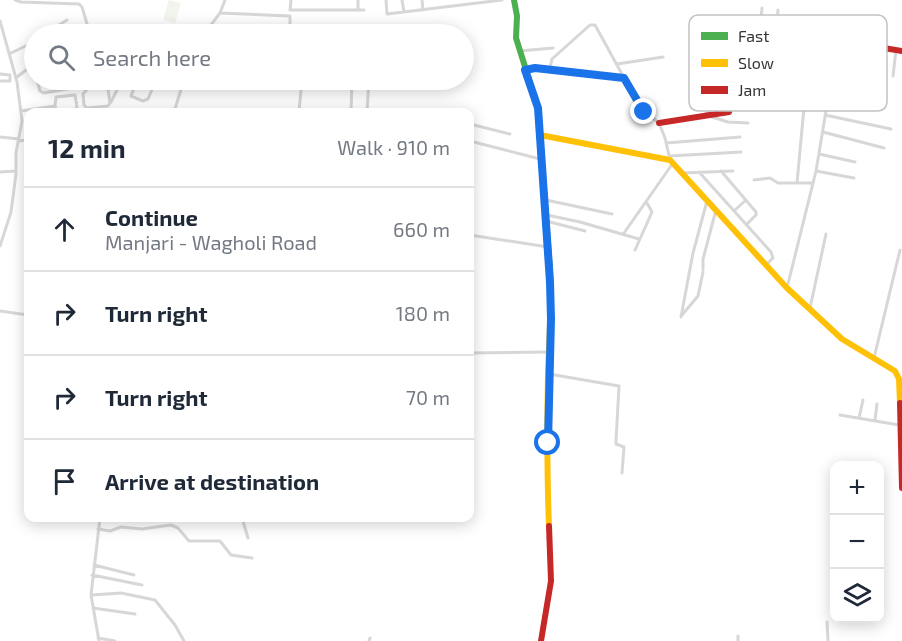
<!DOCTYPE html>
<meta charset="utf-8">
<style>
:root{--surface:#fff;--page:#f6f6f7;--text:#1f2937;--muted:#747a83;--line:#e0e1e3}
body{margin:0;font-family:"Exo 2",sans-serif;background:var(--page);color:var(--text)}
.controls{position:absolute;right:18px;bottom:18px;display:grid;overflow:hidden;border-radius:12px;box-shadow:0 3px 15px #0003}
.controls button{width:54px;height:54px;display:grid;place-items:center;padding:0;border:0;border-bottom:2px solid var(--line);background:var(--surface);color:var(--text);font:30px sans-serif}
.stop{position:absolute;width:18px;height:18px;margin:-14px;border:4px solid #1a73e8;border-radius:50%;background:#fff}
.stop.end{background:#1a73e8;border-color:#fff;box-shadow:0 2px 6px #0008}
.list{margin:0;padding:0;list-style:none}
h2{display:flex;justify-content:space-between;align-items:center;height:78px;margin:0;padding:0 24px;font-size:26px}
h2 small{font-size:20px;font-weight:400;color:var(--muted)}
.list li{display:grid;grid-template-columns:39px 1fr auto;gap:18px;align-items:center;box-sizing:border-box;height:84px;padding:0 24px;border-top:2px solid var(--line)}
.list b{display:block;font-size:22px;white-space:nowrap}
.list p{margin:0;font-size:20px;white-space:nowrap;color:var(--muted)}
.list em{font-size:20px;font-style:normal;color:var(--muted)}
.icon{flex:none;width:33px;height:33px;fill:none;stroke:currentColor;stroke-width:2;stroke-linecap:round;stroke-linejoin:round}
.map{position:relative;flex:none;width:902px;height:641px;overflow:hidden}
.search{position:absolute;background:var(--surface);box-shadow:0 3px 15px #0003;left:24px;top:24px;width:450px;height:66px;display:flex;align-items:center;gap:15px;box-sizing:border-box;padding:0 21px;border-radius:33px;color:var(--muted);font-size:22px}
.panel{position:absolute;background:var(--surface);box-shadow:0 3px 15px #0003;left:24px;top:108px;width:450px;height:414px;border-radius:12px}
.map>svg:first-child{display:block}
.green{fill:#f1f5ed}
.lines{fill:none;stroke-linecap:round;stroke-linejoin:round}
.street{stroke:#d7d7d7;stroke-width:3}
.fast{stroke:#4caf50;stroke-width:6}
.slow{stroke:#ffc107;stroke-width:6}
.jam{stroke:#c62828;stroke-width:6}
.route{stroke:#1a73e8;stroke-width:8}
.key{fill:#fff;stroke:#c2c2c2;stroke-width:1.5}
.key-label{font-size:16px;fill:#333}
</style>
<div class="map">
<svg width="902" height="641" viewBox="0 0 902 641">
<rect width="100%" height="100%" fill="#fff"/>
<!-- green -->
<path class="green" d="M169,0l12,3 -6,20 -12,-3z"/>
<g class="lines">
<!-- street -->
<path class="street" d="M15,0l6,2 58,2 3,3 8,27
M358,0v10
M386,0l1,14 115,-14
M402,0l2,12
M422,0l1,10
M290,10h74
M290,10l1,-10
M220,13l70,3
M0,21l17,61 5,39 -6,32v21l-5,38 -11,34
M211,27l11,5 12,-2 44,4
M45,34l22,-14
M204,34l16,-21 5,-13
M290,34v-17
M519,51l34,-3
M9,54l25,-12
M617,64l46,-7
M854,66l3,-22
M548,69l76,9
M526,70l9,-3 15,1 2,-9 38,-34h5l45,82 19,16 6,15 5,22
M0,74l10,1
M893,76l3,-26
M17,77l17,-13
M872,79l4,-33
M37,80l3,11 4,2 28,-5 3,-3 1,-5
M137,80l-6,16 12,5 5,-2 8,-19
M0,81h10v-6
M284,85v-5
M90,87l18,2 2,14 -2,3 -21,2 -3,-3 -1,-11 12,-14
M755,93l7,-85
M771,94l7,-84
M111,102l11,-22
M21,111l34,-5 2,6 19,-3 1,-2 -2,-12 -19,2 -1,9
M174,112l10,-32
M299,112l3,-32
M351,112l1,-32
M367,112l2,-32
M704,115l26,-18
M825,115l66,14
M709,116l19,6 20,1
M470,124l40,10
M823,132l61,16
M0,137l19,2
M18,141l10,-1
M470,141l70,18
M666,143l74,-6
M819,154l36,8
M669,156l72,-4
M470,162l2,1
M721,171l35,41v3l-9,9
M816,171l38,7
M0,172l16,-1
M699,172l72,80 2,6 -7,7
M682,173l51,-2
M754,180l16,-2 8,5h35
M797,183l9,-97
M546,200l66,14
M734,211l12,-11
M547,215l33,7 59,17
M546,221l39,10
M624,233l49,-70
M470,235l78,12
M635,250l17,-38 -5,-9
M703,269v-10l13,-49
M787,288l29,-117 14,-84
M810,308l16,-74
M0,311l28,4
M682,315l16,-19 5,-24
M681,317l12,-64 14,-52
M470,353l79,-1
M874,358l26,-108
M549,374l70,12 -3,55v3l8,3 -2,26
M840,415l59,10
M859,418l4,-18
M875,420l2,-16
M242,518l6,20
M98,529l12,2 11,-4 21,2 29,-4 7,3 11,13h31l11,14 21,3
M94,565l40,10
M92,575l50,10
M92,595l29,-2 34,7 20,25 9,16
M93,608l42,6
M827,622l1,19
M738,636v5
M98,638l17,3
M99,641l-8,-46 9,-77
M369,641l1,-3"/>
<!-- fast -->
<path class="fast" d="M514,0l3,16 -1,22 22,70 12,162"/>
<!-- slow -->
<path class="slow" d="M540,135l130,25 117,128 55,51 53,32 4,8 1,24
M549,526c-2,-50 -2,-100 -1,-151 1,-35 4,-70 2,-105"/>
<!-- jam -->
<path class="jam" d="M659,123l70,-11 1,-15 6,-5 54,5 11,-11 29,1 6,-47 66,11
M900,403l2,85
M541,641l10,-60 -2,-55"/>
</g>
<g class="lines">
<!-- route -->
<path class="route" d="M548,443l3,-124 -1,-37 -12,-174 -13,-38 10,-2 89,10 20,34"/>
</g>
<!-- legend -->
<rect x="689" y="15" width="198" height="96" rx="9" class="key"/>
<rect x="701" y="32" width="27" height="8" fill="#4caf50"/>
<rect x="701" y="59" width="27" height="8" fill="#ffc107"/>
<rect x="701" y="86" width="27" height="8" fill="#c62828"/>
<g class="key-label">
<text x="738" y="42">Fast</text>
<text x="738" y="69">Slow</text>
<text x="738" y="96">Jam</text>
</g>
</svg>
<div class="controls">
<button>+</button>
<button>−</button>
<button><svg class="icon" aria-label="layers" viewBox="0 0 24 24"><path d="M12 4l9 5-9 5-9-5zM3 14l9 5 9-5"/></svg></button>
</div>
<div class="stop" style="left:548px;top:443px"></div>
<div class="stop end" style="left:644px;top:112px"></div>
<div class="search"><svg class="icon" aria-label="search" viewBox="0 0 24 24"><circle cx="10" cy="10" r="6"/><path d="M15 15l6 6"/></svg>Search here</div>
<section class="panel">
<h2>12 min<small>Walk · 910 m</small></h2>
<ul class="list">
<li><svg class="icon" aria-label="ahead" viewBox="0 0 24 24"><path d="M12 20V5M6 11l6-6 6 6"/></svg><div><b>Continue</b><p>Manjari - Wagholi Road</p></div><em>660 m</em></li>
<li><svg class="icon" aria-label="right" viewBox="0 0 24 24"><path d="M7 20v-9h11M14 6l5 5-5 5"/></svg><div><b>Turn right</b></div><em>180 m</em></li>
<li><svg class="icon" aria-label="right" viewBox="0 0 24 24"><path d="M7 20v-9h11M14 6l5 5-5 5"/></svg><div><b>Turn right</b></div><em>70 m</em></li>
<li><svg class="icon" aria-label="arrive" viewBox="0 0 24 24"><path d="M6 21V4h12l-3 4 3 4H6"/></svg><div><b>Arrive at destination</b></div></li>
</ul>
</section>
</div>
